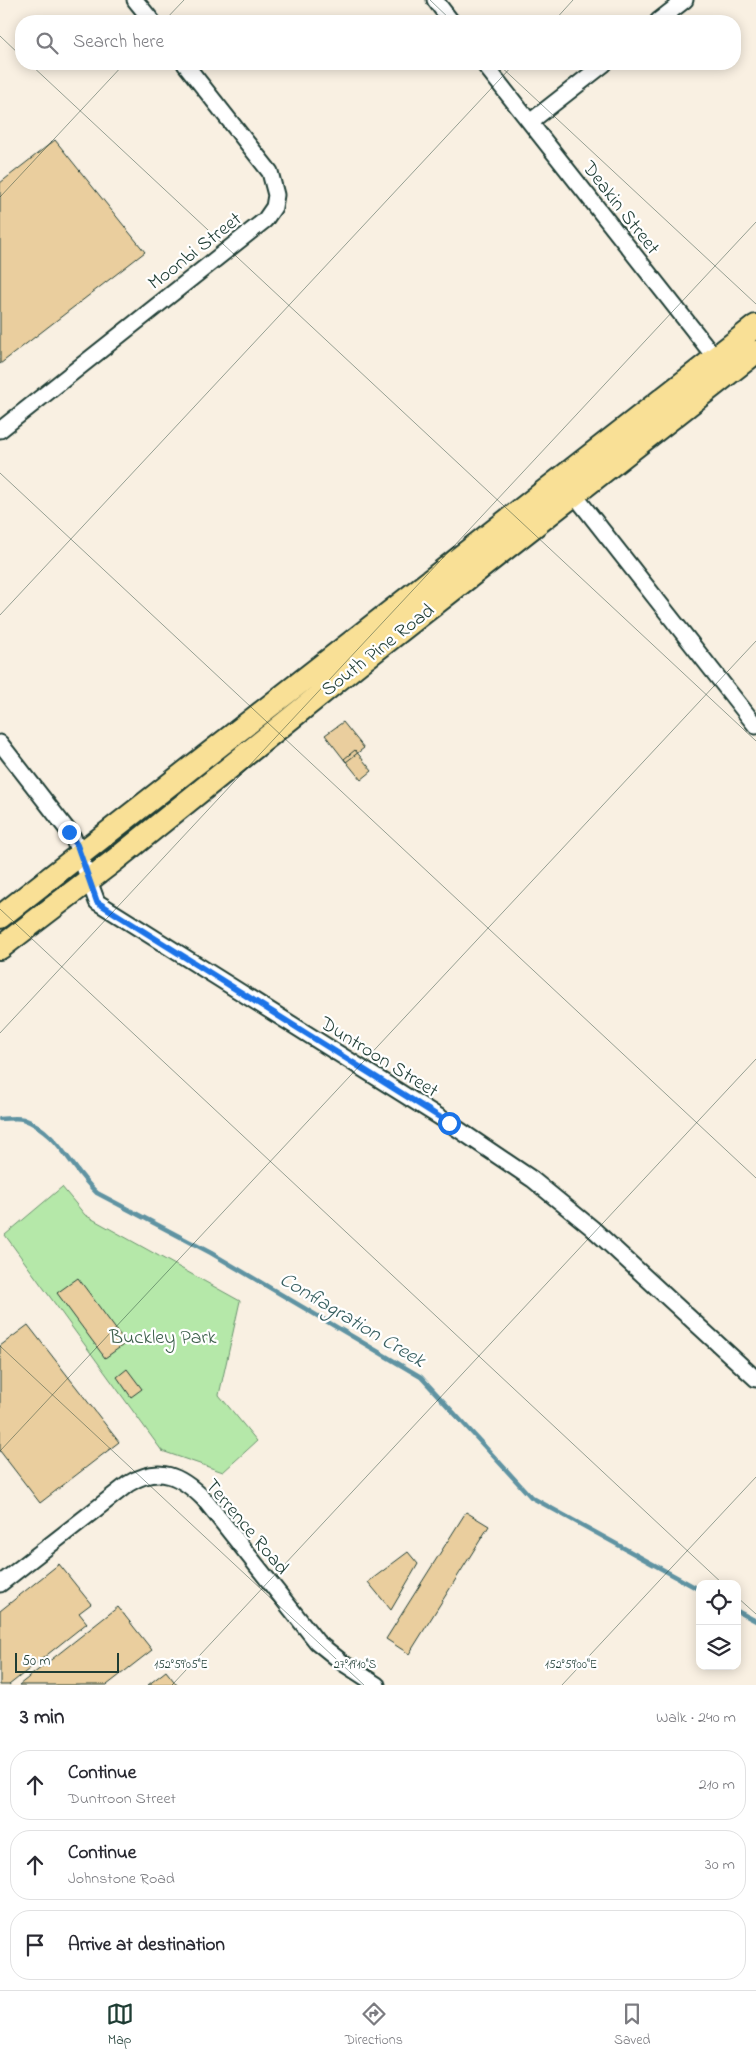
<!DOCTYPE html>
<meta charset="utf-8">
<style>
:root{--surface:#fff;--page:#f2f2f3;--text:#2b2b33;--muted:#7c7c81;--line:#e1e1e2;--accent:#1f3d34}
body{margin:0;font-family:"Indie Flower",sans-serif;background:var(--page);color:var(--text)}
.controls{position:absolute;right:15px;bottom:15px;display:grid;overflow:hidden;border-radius:10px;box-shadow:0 2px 12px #0003}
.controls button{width:45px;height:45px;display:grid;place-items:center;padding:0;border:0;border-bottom:1px solid var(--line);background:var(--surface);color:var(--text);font:25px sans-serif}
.scale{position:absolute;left:15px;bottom:12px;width:104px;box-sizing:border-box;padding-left:5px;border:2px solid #1f3d34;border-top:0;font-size:14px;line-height:18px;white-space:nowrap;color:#1f3d34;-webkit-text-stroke:4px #fff;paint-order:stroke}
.stop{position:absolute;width:15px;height:15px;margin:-11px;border:4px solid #1a73e8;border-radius:50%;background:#fff}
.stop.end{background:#1a73e8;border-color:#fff;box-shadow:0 1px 5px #0008}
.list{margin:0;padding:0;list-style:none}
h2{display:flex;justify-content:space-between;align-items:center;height:65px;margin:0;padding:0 20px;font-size:21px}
h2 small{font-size:16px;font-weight:400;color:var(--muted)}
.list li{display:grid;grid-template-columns:32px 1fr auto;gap:15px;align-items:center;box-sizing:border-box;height:70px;margin:0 10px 10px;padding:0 10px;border:1px solid var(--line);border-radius:20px}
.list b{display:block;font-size:19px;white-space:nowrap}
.list p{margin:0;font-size:16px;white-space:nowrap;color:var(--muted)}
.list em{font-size:16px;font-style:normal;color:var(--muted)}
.icon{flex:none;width:28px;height:28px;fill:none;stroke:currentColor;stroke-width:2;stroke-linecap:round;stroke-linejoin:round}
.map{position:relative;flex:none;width:756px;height:1685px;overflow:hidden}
.search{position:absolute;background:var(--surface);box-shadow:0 2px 12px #0003;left:15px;right:15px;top:15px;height:55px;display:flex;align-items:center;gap:12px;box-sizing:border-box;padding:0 18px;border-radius:20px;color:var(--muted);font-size:19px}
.sheet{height:305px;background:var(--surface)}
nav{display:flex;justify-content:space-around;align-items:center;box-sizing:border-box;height:70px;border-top:1px solid var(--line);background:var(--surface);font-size:14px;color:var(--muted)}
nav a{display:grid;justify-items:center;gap:2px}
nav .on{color:var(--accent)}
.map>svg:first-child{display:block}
.green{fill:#b5e8a9;stroke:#6a926e}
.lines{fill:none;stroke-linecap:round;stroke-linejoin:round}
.stream{stroke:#5f93a2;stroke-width:4.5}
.building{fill:#eace9e;stroke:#1f3d34}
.minor-casing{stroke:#1f3d34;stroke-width:19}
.highway-casing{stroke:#1f3d34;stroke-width:26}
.minor{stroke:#fff;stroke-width:15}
.highway{stroke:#f9e096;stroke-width:22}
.route{stroke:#1a73e8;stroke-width:6}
.ticks{fill:none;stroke:#1f3d34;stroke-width:1;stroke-opacity:0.45}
.labels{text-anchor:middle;stroke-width:4.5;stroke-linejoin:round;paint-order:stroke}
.street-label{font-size:20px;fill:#1f3d34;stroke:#fff}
.park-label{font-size:20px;fill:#3d5f4b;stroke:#fff}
.water-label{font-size:21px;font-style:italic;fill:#3a6162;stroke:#fff}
.ticks-label{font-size:12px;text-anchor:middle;fill:#1f3d34;stroke:#fff;stroke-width:4.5;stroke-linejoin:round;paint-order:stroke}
</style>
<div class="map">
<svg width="756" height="1685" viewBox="0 0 756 1685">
<rect width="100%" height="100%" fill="#f9f0e2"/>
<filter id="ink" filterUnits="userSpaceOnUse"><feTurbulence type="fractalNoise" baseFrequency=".02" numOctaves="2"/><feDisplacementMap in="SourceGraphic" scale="10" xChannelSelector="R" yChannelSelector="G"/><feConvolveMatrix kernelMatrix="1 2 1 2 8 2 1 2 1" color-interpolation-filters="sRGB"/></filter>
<g filter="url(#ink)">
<!-- green -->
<path class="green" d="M62,1187l23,28 155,86 -21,94 38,46 -34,31 -61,-21 -157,-216z"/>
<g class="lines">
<!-- stream -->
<path class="stream" d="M0,1119c7,0 17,-2 23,0 35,12 49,51 74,74l114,60 210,124 110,120 169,93
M737,1611l19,10"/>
</g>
<!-- building -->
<path class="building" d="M55,140l90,112 -145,112v-181z
M343,722l21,26 -18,14 -21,-27z
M355,750l17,21 -11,9 -17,-21z
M78,1278l48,65 -21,15 -48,-65z
M28,1325l91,117 -79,61 -40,-52v-105z
M127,1369l15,20 -11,8 -14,-20z
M466,1512l23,14 -80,128 -23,-15z
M408,1552l10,12 -27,46 -23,-28z
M59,1564l32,40 -12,9 8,10 -78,62h-9v-74z
M118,1607l34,43 -45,35h-88z
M166,1671l11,14h-29z"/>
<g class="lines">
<defs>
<path id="minor" d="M135,0l17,21
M435,0l16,21
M658,21l27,-21
M484,64l237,301
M530,122l74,-58
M0,430l265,-210 9,-13 2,-12 -6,-23 -85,-108
M569,488l187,238
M0,743l73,94 24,65 352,221 83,56 60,49 164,151
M0,1584l128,-100c31,-19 52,-9 76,15l113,143 26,21 34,22"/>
<path id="highway" d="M0,917l756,-591
M0,948l115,-88 243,-196 398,-312"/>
</defs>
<!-- minor casing -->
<use href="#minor" class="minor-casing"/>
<!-- highway casing -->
<use href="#highway" class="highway-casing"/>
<!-- minor -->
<use href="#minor" class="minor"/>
<!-- highway -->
<use href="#highway" class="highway"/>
</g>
</g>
<g class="lines" filter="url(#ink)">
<!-- route -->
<path class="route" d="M69,832l8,13 20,57 352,221"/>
</g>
<!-- ticks -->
<path class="ticks" d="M430,0l22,21M164,21l20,-21M554,21l19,-21M0,36l21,20M30,64l726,677M498,64l258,240M0,197l124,-133M0,473l756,705M0,615l514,-551M0,909l723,675M0,1033l756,-811M0,1346l364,339M0,1451l756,-810M737,1597l19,17M172,1685l584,-626M562,1685l194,-208"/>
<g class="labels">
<!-- street labels -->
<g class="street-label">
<text transform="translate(622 207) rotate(52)" y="7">Deakin Street</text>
<text transform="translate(194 250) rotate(-38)" y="7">Moonbi Street</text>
<text transform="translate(377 649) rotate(-38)" y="7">South Pine Road</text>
<text transform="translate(380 1056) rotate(32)" y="7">Duntroon Street</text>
<text transform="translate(248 1526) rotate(50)" y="7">Terrence Road</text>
</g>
<!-- park labels -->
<g class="park-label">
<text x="163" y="1343">Buckley Park</text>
</g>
<!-- water labels -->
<g class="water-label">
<text transform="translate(353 1319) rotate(31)" y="7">Conflagration Creek</text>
</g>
</g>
<g class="ticks-label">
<text x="181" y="1668">152°59'05"E</text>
<text x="571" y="1668">152°59'00"E</text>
<text x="355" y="1668">27°19'10"S</text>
</g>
</svg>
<div class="controls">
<button><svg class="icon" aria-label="locate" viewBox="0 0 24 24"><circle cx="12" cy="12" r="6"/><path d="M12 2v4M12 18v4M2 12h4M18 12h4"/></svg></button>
<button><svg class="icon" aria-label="layers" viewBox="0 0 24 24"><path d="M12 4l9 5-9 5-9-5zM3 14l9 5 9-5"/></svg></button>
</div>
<div class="scale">50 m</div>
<div class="stop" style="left:449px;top:1123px"></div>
<div class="stop end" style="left:69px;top:832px"></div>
<div class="search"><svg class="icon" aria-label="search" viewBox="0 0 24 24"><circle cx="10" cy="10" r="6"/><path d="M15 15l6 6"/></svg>Search here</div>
</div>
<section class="sheet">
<h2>3 min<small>Walk · 240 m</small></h2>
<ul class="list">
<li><svg class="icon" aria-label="ahead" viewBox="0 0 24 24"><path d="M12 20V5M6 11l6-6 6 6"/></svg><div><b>Continue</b><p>Duntroon Street</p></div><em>210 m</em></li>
<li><svg class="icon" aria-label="ahead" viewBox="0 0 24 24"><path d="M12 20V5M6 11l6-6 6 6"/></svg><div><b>Continue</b><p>Johnstone Road</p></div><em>30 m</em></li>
<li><svg class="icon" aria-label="arrive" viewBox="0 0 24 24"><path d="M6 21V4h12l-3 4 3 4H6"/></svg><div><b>Arrive at destination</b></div></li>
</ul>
</section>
<nav>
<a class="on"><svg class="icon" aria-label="map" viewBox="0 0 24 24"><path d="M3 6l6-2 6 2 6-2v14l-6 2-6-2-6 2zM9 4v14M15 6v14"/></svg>Map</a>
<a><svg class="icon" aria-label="directions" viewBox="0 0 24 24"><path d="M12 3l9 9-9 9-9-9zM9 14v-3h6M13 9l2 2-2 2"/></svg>Directions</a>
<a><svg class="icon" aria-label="saved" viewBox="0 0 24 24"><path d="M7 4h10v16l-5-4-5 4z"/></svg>Saved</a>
</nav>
